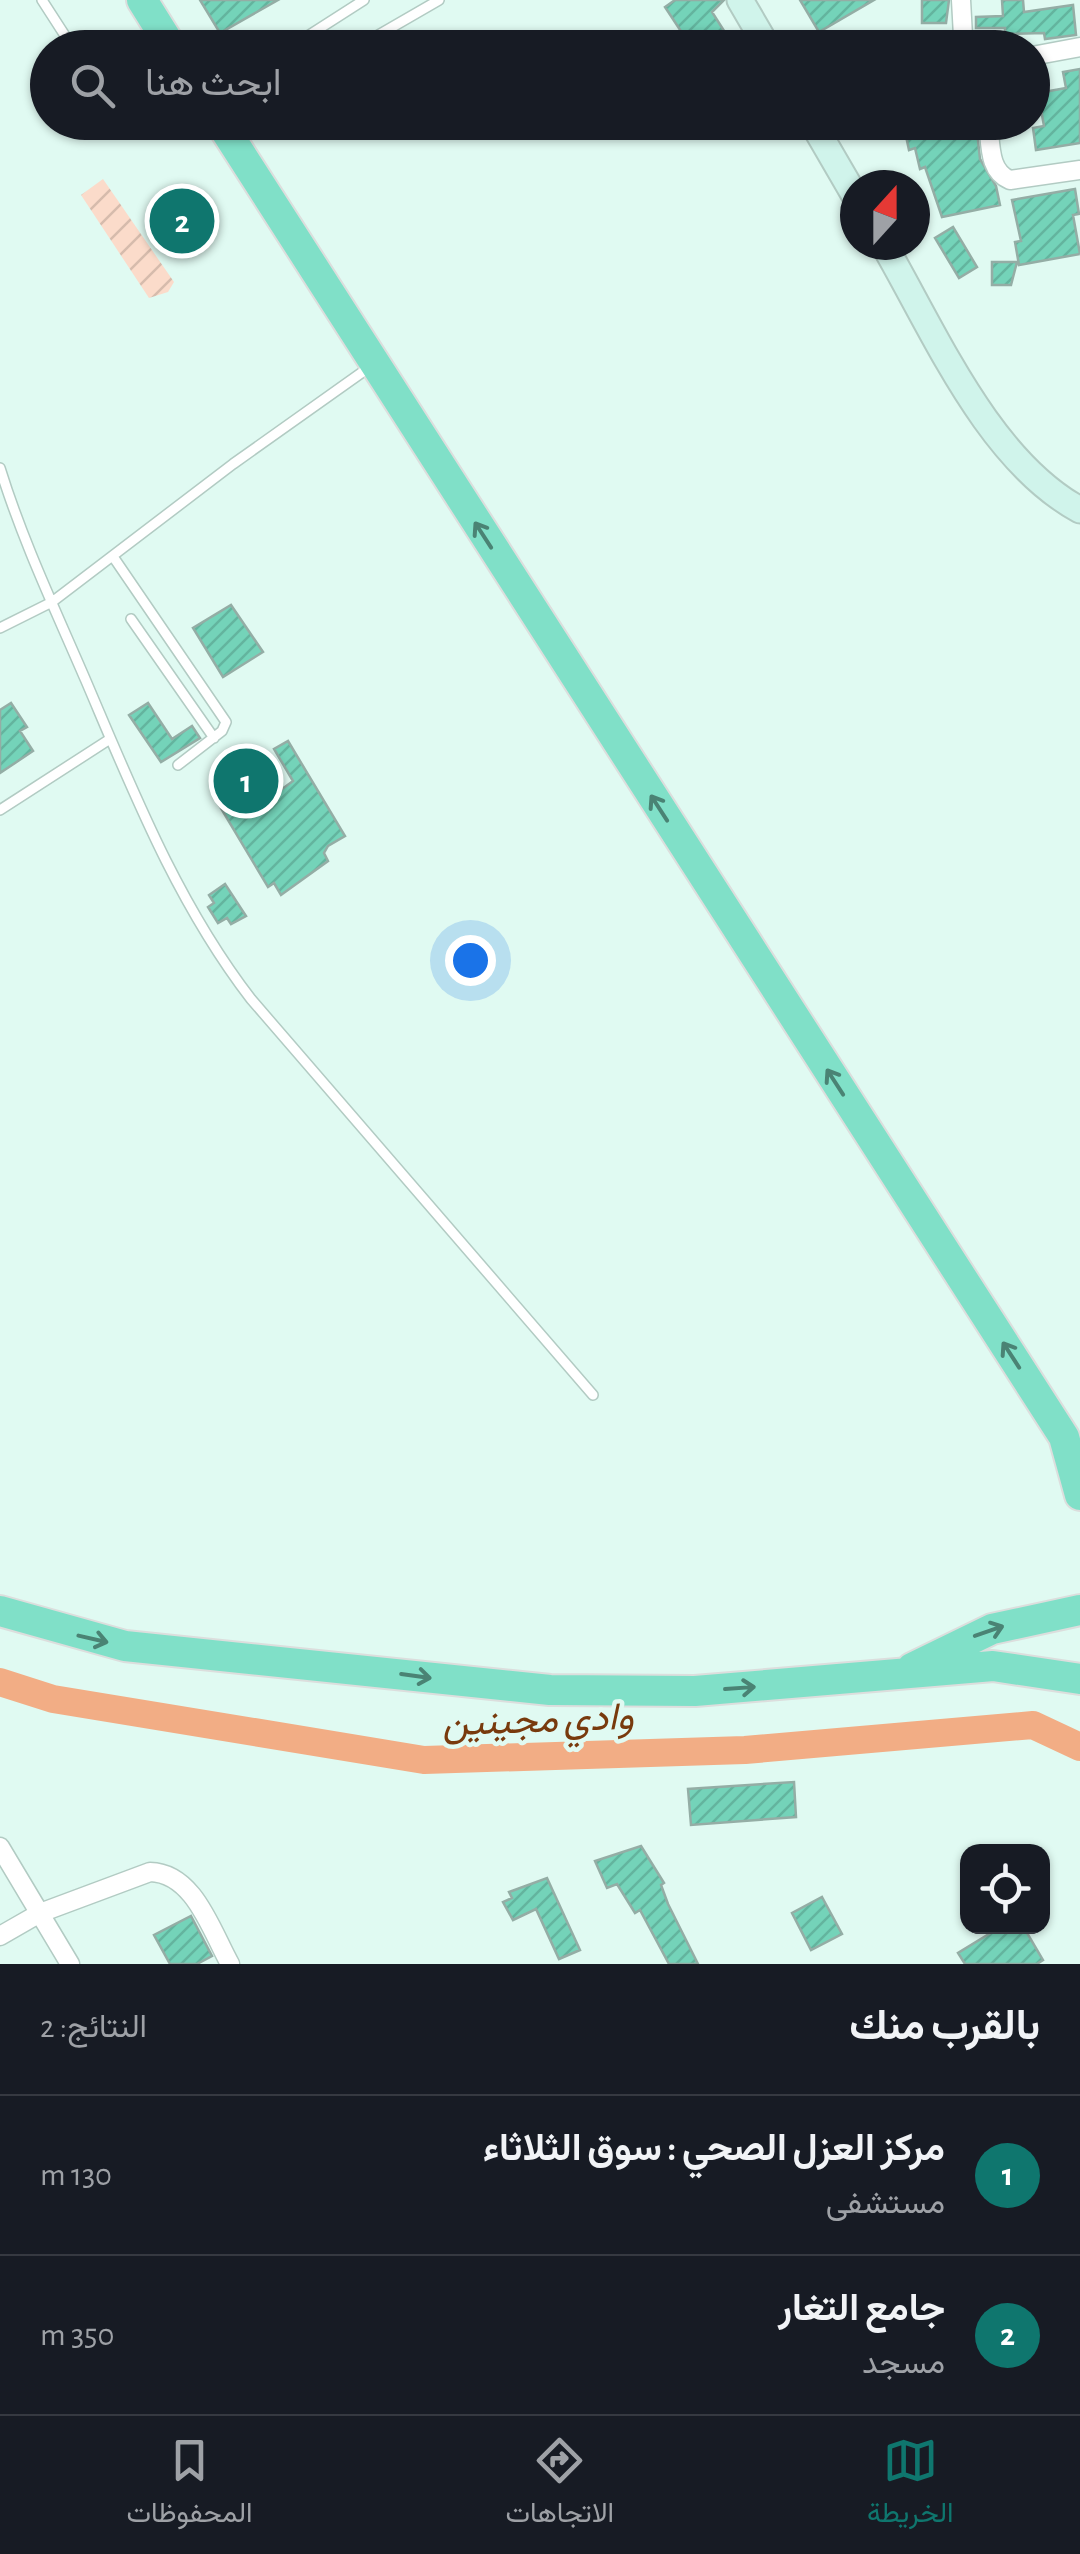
<!DOCTYPE html>
<html lang="ar">
<meta charset="utf-8">
<style>
:root{--surface:#171b24;--page:#20242c;--text:#f1f3f6;--muted:#9ea1a6;--line:#363941;--accent:#0f766e}
body{margin:0;font-family:"Alegreya Sans",Vazirmatn,sans-serif;background:var(--page);color:var(--text);direction:rtl}
.controls{position:absolute;right:30px;bottom:30px;display:grid;overflow:hidden;border-radius:20px;box-shadow:0 2px 8px #0004}
.controls button{width:90px;height:90px;display:grid;place-items:center;padding:0;border:0;border-bottom:2px solid var(--line);background:var(--surface);color:var(--text);font:50px sans-serif}
.compass{position:absolute;left:840px;top:170px;width:90px;height:90px;border-radius:50%;background:var(--surface);box-shadow:0 2px 8px #0004;rotate:21deg}
.you{position:absolute;left:470px;top:960px;width:35px;height:35px;margin:-25px;border:8px solid #fff;border-radius:50%;background:#1a73e8;box-shadow:0 0 0 15px #1a73e833}
.badge{display:grid;place-items:center;width:65px;height:65px;border-radius:50%;background:var(--accent);color:#fff;font-size:32px;font-weight:700}
.pin{position:absolute;translate:-50% -50%;border:5px solid #fff;box-shadow:0 2px 10px #0006}
.list{margin:0;padding:0;list-style:none}
h2{display:flex;justify-content:space-between;align-items:center;height:130px;margin:0;padding:0 40px;font-size:42px}
h2 small{font-size:32px;font-weight:400;color:var(--muted)}
.list li{display:grid;grid-template-columns:65px 1fr auto;gap:30px;align-items:center;box-sizing:border-box;height:160px;padding:0 40px;border-top:2px solid var(--line)}
.list b{display:block;font-size:38px;white-space:nowrap}
.list p{margin:0;font-size:32px;white-space:nowrap;color:var(--muted)}
.list em{font-size:32px;font-style:normal;color:var(--muted)}
.icon{flex:none;width:55px;height:55px;fill:none;stroke:currentColor;stroke-width:2;stroke-linecap:round;stroke-linejoin:round}
.map{position:relative;flex:none;width:1080px;height:1964px;overflow:hidden;direction:ltr}
.search{position:absolute;background:var(--surface);box-shadow:0 2px 8px #0004;left:30px;right:30px;top:30px;height:110px;display:flex;align-items:center;gap:25px;box-sizing:border-box;padding:0 35px;border-radius:55px;color:var(--muted);font-size:38px}
.sheet{height:450px;background:var(--surface)}
nav{display:flex;justify-content:space-around;align-items:center;box-sizing:border-box;height:140px;border-top:2px solid var(--line);background:var(--surface);font-size:28px;color:var(--muted)}
nav a{display:grid;justify-items:center;gap:5px}
nav .on{color:var(--accent)}
.map>svg:first-child{display:block}
.garden{fill:url(#garden-furrows)}
.lines{fill:none;stroke-linecap:round;stroke-linejoin:round}
.river{stroke:#f2ad85;stroke-width:28}
.building{fill:url(#building-hatch);stroke:#94ada5;stroke-width:2.5}
.service-casing{stroke:#b2cbc3;stroke-width:12}
.minor-casing{stroke:#b2cbc3;stroke-width:21}
.secondary-casing{stroke:#b2cbc3;stroke-width:29}
.trunk-casing{stroke:#dcdedd;stroke-width:34}
.service{stroke:#fff;stroke-width:9}
.minor{stroke:#fff;stroke-width:18}
.secondary{stroke:#d0f4eb;stroke-width:25}
.trunk{stroke:#80e0c8;stroke-width:30}
.oneway{stroke:#4a8374}
.labels{text-anchor:middle;stroke-width:9;stroke-linejoin:round;paint-order:stroke}
.water-label{font-size:38px;font-style:italic;fill:#783a0d;stroke:#e0faf2}
</style>
<div class="map">
<svg width="1080" height="1964" viewBox="0 0 1080 1964">
<defs>
<pattern id="garden-furrows" width="10" height="10" patternUnits="userSpaceOnUse" patternTransform="scale(2.5)"><rect width="10" height="10" fill="#fbdbca"/><path d="M-1 1l2-2M0 10L10 0M9 11l2-2" fill="none" stroke="#d6bbac"/></pattern>
<pattern id="building-hatch" width="6" height="6" patternUnits="userSpaceOnUse" patternTransform="scale(2.5)"><rect width="6" height="6" fill="#74d3b9"/><path d="M-1 1l2-2M0 6l6-6M5 7l2-2" fill="none" stroke="#63b49e"/></pattern>
</defs>
<rect width="100%" height="100%" fill="#e0faf2"/>
<!-- garden -->
<path class="garden" d="M103,179l71,103 -6,10 -19,6 -68,-103z"/>
<g class="lines">
<!-- river -->
<path class="river" d="M0,1682l53,17 371,61 321,-10 288,-25 47,22"/>
</g>
<!-- building -->
<path class="building" d="M200,0h78l-58,33z
M675,0h49l-12,12 23,36h-43l-27,-41z
M800,0h74l-55,32z
M922,0h27l-3,23h-24z
M1002,0h21l1,12 49,-7 3,30 -31,4 -1,-6 -39,1v-6h-29v-11l27,-1z
M1080,69v74l-44,7 -3,-22 11,-2 -6,-33 28,-5 -3,-16z
M903,122h73l4,37 16,27 4,19 -58,12 -17,-50 -5,2 -5,-21 -6,2z
M1075,189l4,25 -6,1 7,39 -61,11 -4,-23 6,-1 -9,-41z
M953,227l24,40 -18,11 -24,-40z
M992,262h25l-6,23h-19z
M231,605l32,47 -40,25 -30,-49z
M11,703l16,24 -7,4 13,20 -33,22v-63z
M148,703l24,36 20,-13 8,12 -39,24 -32,-47z
M288,741l57,95 -17,10 -4,7 4,8 -47,34 -7,-12 -6,4 -52,-87 5,-3 -7,-12 15,-9 22,36 42,-31 -19,-32z
M225,884l21,32 -15,8 -4,-6 -9,5 -10,-16 6,-4 -5,-8z
M794,1782l2,35 -105,8 -3,-36z
M641,1846l23,37 -3,2 7,19 30,60h-29l-29,-54 -5,3 -18,-29 -10,4 -12,-27z
M547,1878l33,72 -21,9 -23,-50 -23,11 -10,-18 9,-4 -3,-6z
M822,1897l20,37 -31,16 -19,-37z
M191,1916l21,40 -15,8h-27l-16,-29z
M1002,1926h21l20,34 -6,4h-72l-7,-11z"/>
<g class="lines">
<defs>
<path id="service" d="M42,0l31,48
M289,48l75,-48
M356,48l83,-48
M0,468c23,74 55,141 86,213 47,110 91,222 165,318l342,396
M114,558l112,164 -4,9 -44,34
M131,619l83,119
M0,628l52,-26 181,-138 138,-98
M0,810l110,-71"/>
<path id="minor" d="M961,0l2,36
M1032,56l48,-9
M988,122c3,22 0,49 22,58l70,-10
M0,1847l70,117
M0,1936l40,-23 110,-41c44,1 61,58 80,92"/>
<path id="secondary" d="M740,0l28,48
M812,122l43,74
M884,245c51,88 104,215 196,265"/>
<path id="trunk" d="M142,0l30,48
M220,122l844,1315 16,58
M0,1611l125,35 425,44 145,1 298,-25 87,13
M912,1668l80,-39 88,-19"/>
</defs>
<!-- service casing -->
<use href="#service" class="service-casing"/>
<!-- minor casing -->
<use href="#minor" class="minor-casing"/>
<!-- secondary casing -->
<use href="#secondary" class="secondary-casing"/>
<!-- trunk casing -->
<use href="#trunk" class="trunk-casing"/>
<!-- service -->
<use href="#service" class="service"/>
<!-- minor -->
<use href="#minor" class="minor"/>
<!-- secondary -->
<use href="#secondary" class="secondary"/>
<!-- trunk -->
<use href="#trunk" class="trunk"/>
</g>
<!-- one-way arrows -->
<defs><path id="oneway-shaft" d="M-6 0H5M1.5-3L5.5 0L1.5 3" fill="none" stroke-width="1.6" stroke-linecap="round" stroke-linejoin="round" transform="scale(2.5)"/></defs>
<g class="oneway">
<use href="#oneway-shaft" transform="translate(483 535) rotate(-123)"/>
<use href="#oneway-shaft" transform="translate(659 808) rotate(-123)"/>
<use href="#oneway-shaft" transform="translate(835 1082) rotate(-123)"/>
<use href="#oneway-shaft" transform="translate(1011 1355) rotate(-123)"/>
<use href="#oneway-shaft" transform="translate(989 1631) rotate(-19)"/>
<use href="#oneway-shaft" transform="translate(93 1639) rotate(13)"/>
<use href="#oneway-shaft" transform="translate(416 1676) rotate(8)"/>
<use href="#oneway-shaft" transform="translate(740 1688) rotate(-4)"/>
</g>
<g class="labels">
<!-- water labels -->
<g class="water-label">
<text transform="translate(538 1719) rotate(-2)" y="13">وادي مجينين</text>
</g>
</g>
</svg>
<div class="controls">
<button><svg class="icon" aria-label="locate" viewBox="0 0 24 24"><circle cx="12" cy="12" r="6"/><path d="M12 2v4M12 18v4M2 12h4M18 12h4"/></svg></button>
</div>
<svg class="compass" viewBox="-18 -18 36 36"><path d="M0-13l5 13h-10z" fill="#e53935"/><path d="M0 13l5-13h-10z" fill="#9ea1a6"/></svg>
<div class="you"></div>
<div class="pin badge" style="left:246px;top:781px">1</div>
<div class="pin badge" style="left:182px;top:221px">2</div>
<div class="search"><svg class="icon" aria-label="search" viewBox="0 0 24 24"><circle cx="10" cy="10" r="6"/><path d="M15 15l6 6"/></svg>ابحث هنا</div>
</div>
<section class="sheet">
<h2>بالقرب منك<small>النتائج: 2</small></h2>
<ul class="list">
<li><span class="badge">1</span><div><b>مركز العزل الصحي : سوق الثلاثاء</b><p>مستشفى</p></div><em>130 m</em></li>
<li><span class="badge">2</span><div><b>جامع التغار</b><p>مسجد</p></div><em>350 m</em></li>
</ul>
</section>
<nav>
<a class="on"><svg class="icon" aria-label="map" viewBox="0 0 24 24"><path d="M3 6l6-2 6 2 6-2v14l-6 2-6-2-6 2zM9 4v14M15 6v14"/></svg>الخريطة</a>
<a><svg class="icon" aria-label="directions" viewBox="0 0 24 24"><path d="M12 3l9 9-9 9-9-9zM9 14v-3h6M13 9l2 2-2 2"/></svg>الاتجاهات</a>
<a><svg class="icon" aria-label="saved" viewBox="0 0 24 24"><path d="M7 4h10v16l-5-4-5 4z"/></svg>المحفوظات</a>
</nav>
